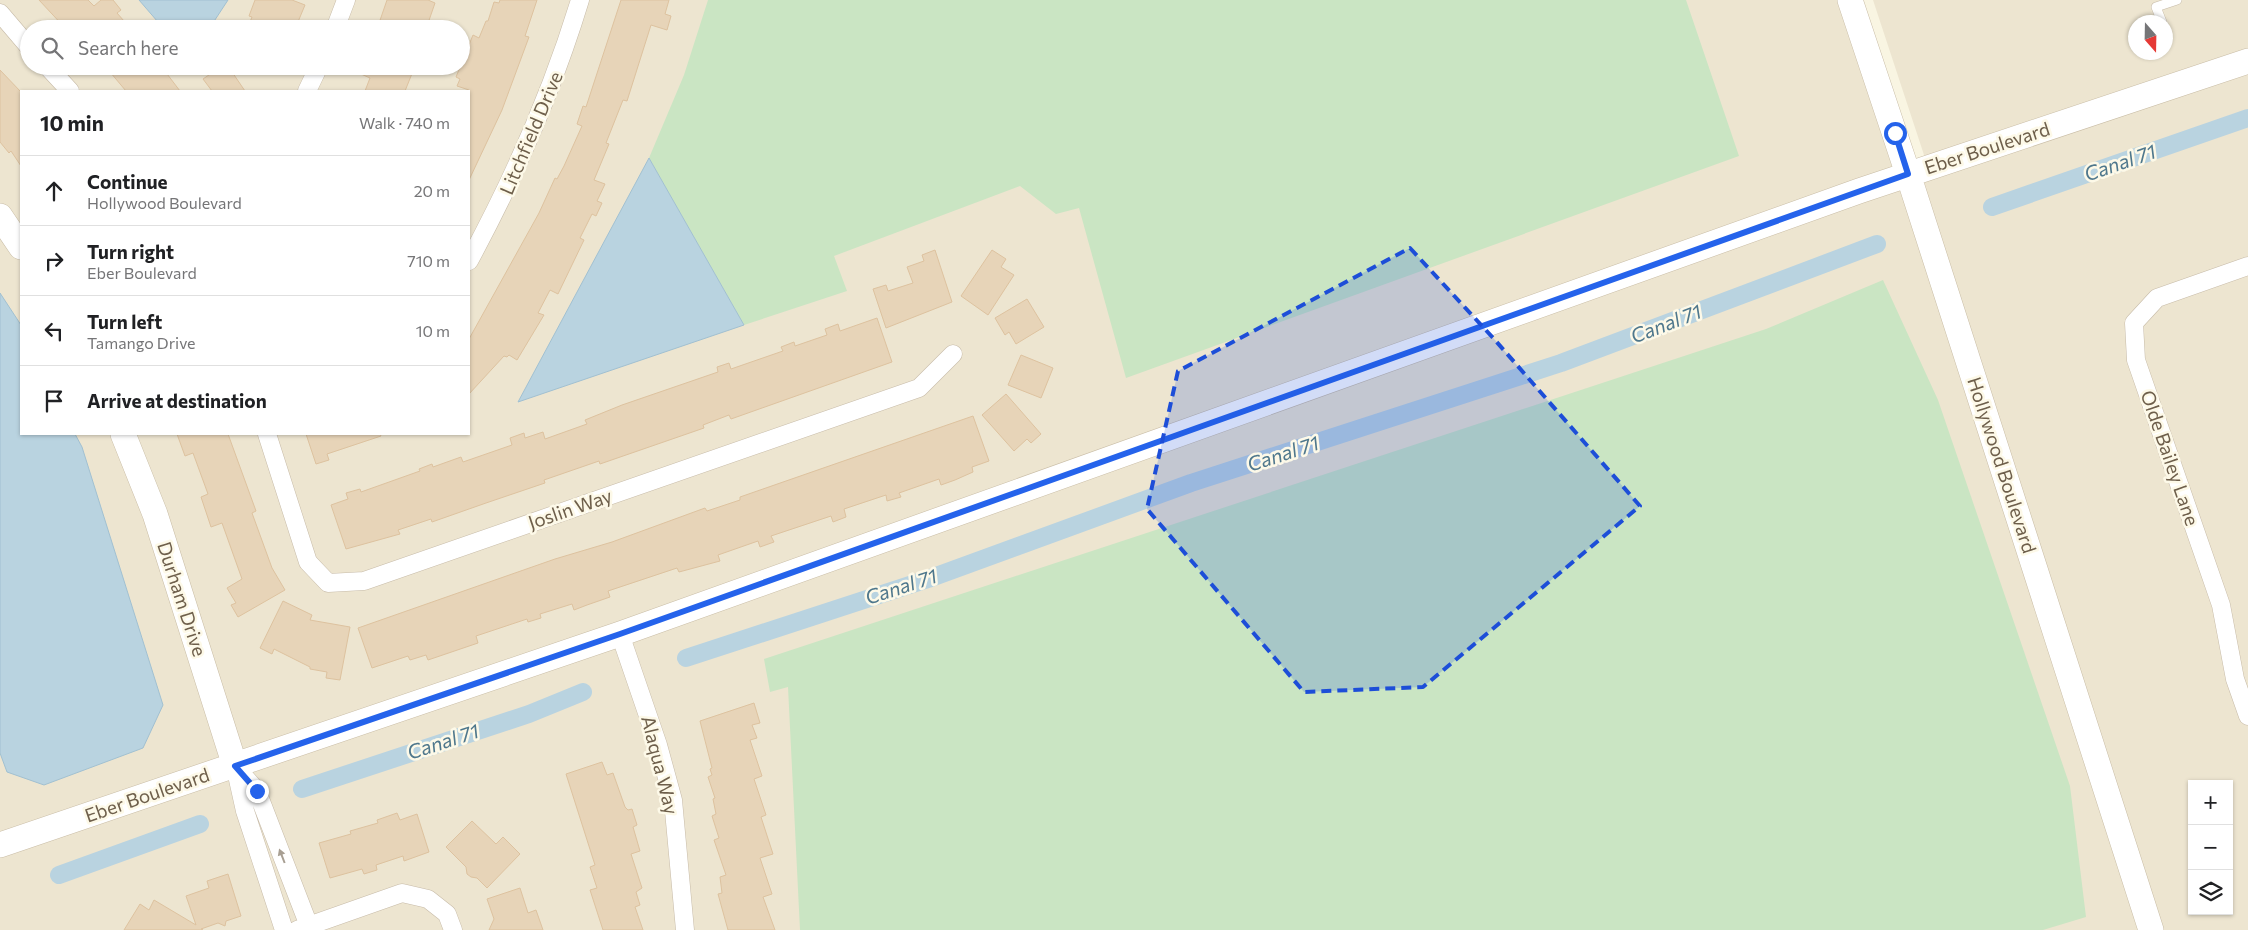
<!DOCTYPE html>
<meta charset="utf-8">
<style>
:root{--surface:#fff;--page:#f6f6f6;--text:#202124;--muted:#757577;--line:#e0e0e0}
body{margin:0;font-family:Commissioner,sans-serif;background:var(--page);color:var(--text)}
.controls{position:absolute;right:15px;bottom:15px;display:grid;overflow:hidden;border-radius:0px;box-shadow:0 1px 4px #0004}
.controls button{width:45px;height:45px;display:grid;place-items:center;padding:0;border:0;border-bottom:1px solid var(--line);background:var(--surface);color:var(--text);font:25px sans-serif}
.compass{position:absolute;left:2128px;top:15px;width:45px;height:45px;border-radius:50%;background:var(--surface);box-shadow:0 1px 4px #0004;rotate:160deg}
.stop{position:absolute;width:15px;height:15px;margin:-11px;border:4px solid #2563eb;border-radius:50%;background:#fff}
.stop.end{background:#2563eb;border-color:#fff;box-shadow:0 1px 5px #0008}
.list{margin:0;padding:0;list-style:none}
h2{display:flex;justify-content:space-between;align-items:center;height:65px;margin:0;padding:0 20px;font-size:21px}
h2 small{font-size:16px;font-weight:400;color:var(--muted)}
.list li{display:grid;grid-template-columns:32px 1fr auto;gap:15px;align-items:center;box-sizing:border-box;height:70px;padding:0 20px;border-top:1px solid var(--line)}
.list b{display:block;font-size:19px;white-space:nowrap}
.list p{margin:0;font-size:16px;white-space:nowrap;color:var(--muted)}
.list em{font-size:16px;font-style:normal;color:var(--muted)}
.icon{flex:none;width:28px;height:28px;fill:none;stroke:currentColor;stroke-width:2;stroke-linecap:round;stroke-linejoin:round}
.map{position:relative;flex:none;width:2248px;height:930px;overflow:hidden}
.search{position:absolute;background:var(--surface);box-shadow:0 1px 4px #0004;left:20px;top:20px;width:450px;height:55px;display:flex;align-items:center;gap:12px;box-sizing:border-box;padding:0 18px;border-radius:28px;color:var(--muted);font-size:19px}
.panel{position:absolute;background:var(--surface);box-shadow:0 1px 4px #0004;left:20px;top:90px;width:450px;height:345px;border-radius:0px}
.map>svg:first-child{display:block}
.residential{fill:#ede5d0;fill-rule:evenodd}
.green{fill:#cae5c3}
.water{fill:#b9d3e0;stroke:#a1c0d1}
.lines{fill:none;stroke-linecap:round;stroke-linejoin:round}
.canal{stroke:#b9d3e0;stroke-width:18}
.building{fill:#e7d4b8;stroke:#ddc29f}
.lane-casing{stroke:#c7bba8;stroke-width:10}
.street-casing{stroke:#c7bba8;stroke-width:19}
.secondary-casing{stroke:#c9bda6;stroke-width:26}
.lane{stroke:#fff;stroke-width:9}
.street{stroke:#fff;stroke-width:18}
.secondary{stroke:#fff;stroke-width:25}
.oneway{fill:#a89f93}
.route{stroke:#2563eb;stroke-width:6}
.marked{fill:#1d4ed8;fill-opacity:0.2;stroke:#1d4ed8;stroke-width:4;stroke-dasharray:10 6;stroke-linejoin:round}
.labels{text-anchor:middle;stroke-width:5;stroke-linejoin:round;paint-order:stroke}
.street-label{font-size:19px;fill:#6e5f4b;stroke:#fdf9e8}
.water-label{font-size:20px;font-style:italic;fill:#4e778c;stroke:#fdf9e8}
</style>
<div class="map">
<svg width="2248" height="930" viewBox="0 0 2248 930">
<rect width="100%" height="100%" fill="#f9f5e2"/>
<!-- residential -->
<path class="residential" d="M0,0h1847l62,174 339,-113v869h-2248zM29,29h432v37h-432zM21,91h448v343h-448zM2192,784h37v127h-37z
M1873,0h375v50l-323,108zM2136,22h30v30h-30z"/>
<!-- green -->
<path class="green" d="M708,0h978l53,156 -613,222 -47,-170 -23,6 -36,-28 -186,70 13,35 -103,34 -95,-167 35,-83z
M1883,280l55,120 132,386 16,131 -43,13h-1243l-12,-243 -18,5 -6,-33 1002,-330z"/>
<!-- water -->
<path class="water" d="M139,0h89l-19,29h-45z
M649,158l95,167 -226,77z
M0,293l21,32v109h54l7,13 81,258 -20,43 -99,37 -37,-13 -7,-19z"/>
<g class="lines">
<!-- canal -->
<path class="canal" d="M1992,207l256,-89
M686,658l242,-79 263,-96 370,-120 316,-119
M302,789l227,-75 54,-22
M59,875l141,-51"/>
</g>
<!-- building -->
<path class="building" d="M39,0h49l6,6 7,-6h12l8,10 -4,3 14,16h-65z
M255,0h37l13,5 -10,24h-48l5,-12 -3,-1z
M387,0h41l7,3 -9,26h-49z
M500,0h37l-12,36 4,1 -27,73 -33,70v-90l-12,-4 3,-7 -4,-2 17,-42 6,3 7,-17h2l6,-19 5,1z
M621,0h48l-4,14 6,2 -4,14 -16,-5 -24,76 -4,-1 -17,43 3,1 -15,36 11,4 -8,17 5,2 -6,13 -4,-2 -12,24 4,2 -26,54 -8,-4 -12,23 6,2 -27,45 -8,-5 -2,2 -3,-1 -35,38v-55l70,-126 16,-35 2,1 7,-13 18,-40 -5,-2 6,-18 3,1z
M105,66h56l19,25h-54z
M222,66h6l17,25h-33l-9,-12z
M343,66h72l-10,25h-40l5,-13z
M0,70l21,22v74l-10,-15 -2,2 -9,-11z
M935,250l17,52 -66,26 -13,-39 13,-4 2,6 25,-8 -6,-16 17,-6 -2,-6z
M992,250l14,9 -5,8 13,8 -26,40 -27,-19z
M1027,299l17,28 -28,17 -7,-12 -4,3 -10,-17z
M877,318l15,44 -161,57 -2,-4 -26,10 1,3 -104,36 -1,-3 -55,19 1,3 -59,20 -54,19 -1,-3 -33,11 2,4 -54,15 -15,-44 17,-6 -2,-6 14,-4 1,3 59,-21 -1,-2 13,-5 1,3 28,-10 2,5 49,-17 -2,-7 14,-5 1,5 18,-6 2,7 42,-15 -2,-4 37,-15 96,-33 -1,-5 12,-4 2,6 52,-18 -2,-4 13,-5 1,4 32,-11 -2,-6 13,-5 2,7z
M1021,355l32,13 -12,30 -33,-13z
M1006,394l35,40 -10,9 -4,-4 -13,12 -32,-36z
M973,416l16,45 -17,6 1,5 -18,8 -14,5 -2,-6 -40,14 2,4 -14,4 -1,-6 -42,14 2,8 -13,5 -2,-6 -60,20 3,6 -14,5 -2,-6 -40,14 2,6 -41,11 -2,-4 -69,23 2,6 -23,8 -13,5 -2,-6 -32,10 1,4 -13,4 -1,-3 -51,17 2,7 -50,17 -2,-5 -16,5 -2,-4 -36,12 -14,-40 197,-69 57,-17 93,-34 2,3 33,-11v-3z
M177,434h51l28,77 -4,2 20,55 13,22 -47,27 -7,-12 5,-2 -9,-15 15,-9 -20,-56 -11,4 -10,-30 7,-3 -15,-41 -8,3z
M306,434h74l1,2 -54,18 2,6 -13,4z
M283,601l29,14 -2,5 40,7 -10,53 -14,-2 1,-6 -17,-3v-2l-36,-18 -2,5 -12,-6z
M754,703l6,20 -8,2 5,13 -7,2 12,36 -8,3 12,36 -5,2 12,37 -13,4 12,36 -9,3 12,33h-47l-10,-36 4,-1 -2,-16 6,-2 -12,-35 5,-2 -7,-22 4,-2 -3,-15 2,-1 -7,-21 4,-2 -2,-6 2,-1 -12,-47z
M602,762l5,13 6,-2 12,34 3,3 4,-1 5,16 -4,2 7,24 -9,3 11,34 -6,4 4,13 -5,2 8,23h-40l-13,-40 7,-2 -7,-21 5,-2 -29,-91z
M397,813l3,7 17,-6 12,38 -25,9 -1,-5 -27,9 1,5 -13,4 -2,-5 -32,9 -11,-35 32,-9 -1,-3 28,-8 -1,-3z
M472,821l24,23 7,-7 17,17 -33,34 -10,-10 -6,-1 -4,-3 -1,-7 -20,-20z
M228,874l13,42 -15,5 -1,5 -7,-3 -17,6 2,1h-79l16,-26 9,6 5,-10 42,25 -10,-29 23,-8 -2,-7z
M520,888l8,25 8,-3 7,20h-54l5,-11 -7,-20z"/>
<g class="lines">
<defs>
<path id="lane" d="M2162,22l-6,-15 21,-7
M2166,33v1"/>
<path id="street" d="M0,13l29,34
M335,29l11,-29
M47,66l23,25
M307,91l12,-25
M469,261c46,-85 83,-169 111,-261
M2248,266l-91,32 -23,25 2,37 85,245 14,74 13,37
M267,434l41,128 20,21 36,-2 555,-193 34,-34
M620,634l38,111 15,55 12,130
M235,766l22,25 52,135
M235,766l10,45 39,119
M297,930l105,-37 26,6 19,15 6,16"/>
<path id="secondary" d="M1850,0l58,174 243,756
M0,216l21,31
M123,434l32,80 80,252
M0,845l620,-211 1239,-443 389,-130"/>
</defs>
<!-- lane casing -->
<use href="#lane" class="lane-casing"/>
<!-- street casing -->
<use href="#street" class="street-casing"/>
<!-- secondary casing -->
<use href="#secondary" class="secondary-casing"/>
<!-- lane -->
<use href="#lane" class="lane"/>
<!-- street -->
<use href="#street" class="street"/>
<!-- secondary -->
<use href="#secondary" class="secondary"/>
</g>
<!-- one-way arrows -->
<defs><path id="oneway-solid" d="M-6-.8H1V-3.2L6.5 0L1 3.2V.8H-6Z" transform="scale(1.25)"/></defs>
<use class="oneway" href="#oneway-solid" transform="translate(282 856) rotate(-111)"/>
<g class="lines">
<!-- route -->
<path class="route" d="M257,791l-22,-25 385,-132 1288,-460 -13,-41"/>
</g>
<!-- marked area -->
<path class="marked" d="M1410,248l85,92 145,166 -217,181 -119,5 -157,-183 31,-138z"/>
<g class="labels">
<!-- street labels -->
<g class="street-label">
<text transform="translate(531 133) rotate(-67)" y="7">Litchfield Drive</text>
<text transform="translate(1987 148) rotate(-18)" y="7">Eber Boulevard</text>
<text transform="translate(2170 458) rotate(71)" y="7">Olde Bailey Lane</text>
<text transform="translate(2002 465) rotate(72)" y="7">Hollywood Boulevard</text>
<text transform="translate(570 509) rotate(-19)" y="7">Joslin Way</text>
<text transform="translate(182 599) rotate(72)" y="7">Durham Drive</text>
<text transform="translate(660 765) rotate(76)" y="7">Alaqua Way</text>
<text transform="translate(147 795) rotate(-19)" y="7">Eber Boulevard</text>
</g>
<!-- water labels -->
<g class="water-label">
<text transform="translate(2120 163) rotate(-19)" y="7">Canal 71</text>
<text transform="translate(1666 324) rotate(-21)" y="7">Canal 71</text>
<text transform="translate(1283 454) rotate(-18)" y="7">Canal 71</text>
<text transform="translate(901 587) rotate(-18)" y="7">Canal 71</text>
<text transform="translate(443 742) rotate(-18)" y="7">Canal 71</text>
</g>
</g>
</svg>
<div class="controls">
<button>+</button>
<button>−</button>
<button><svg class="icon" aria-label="layers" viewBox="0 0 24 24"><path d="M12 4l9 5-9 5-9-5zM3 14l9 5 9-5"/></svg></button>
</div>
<svg class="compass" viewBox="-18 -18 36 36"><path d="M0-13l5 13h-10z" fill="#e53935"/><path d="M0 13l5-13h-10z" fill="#757577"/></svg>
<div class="stop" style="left:1895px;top:133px"></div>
<div class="stop end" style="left:257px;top:791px"></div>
<div class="search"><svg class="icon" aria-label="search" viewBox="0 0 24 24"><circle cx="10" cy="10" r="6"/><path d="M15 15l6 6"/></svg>Search here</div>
<section class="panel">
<h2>10 min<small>Walk · 740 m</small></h2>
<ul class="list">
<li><svg class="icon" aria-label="ahead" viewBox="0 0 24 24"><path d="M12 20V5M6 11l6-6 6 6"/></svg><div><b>Continue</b><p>Hollywood Boulevard</p></div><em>20 m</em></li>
<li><svg class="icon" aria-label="right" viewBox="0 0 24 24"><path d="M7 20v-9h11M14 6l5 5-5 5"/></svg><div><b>Turn right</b><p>Eber Boulevard</p></div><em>710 m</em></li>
<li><svg class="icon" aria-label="left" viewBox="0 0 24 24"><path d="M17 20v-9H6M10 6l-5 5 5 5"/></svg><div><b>Turn left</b><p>Tamango Drive</p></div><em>10 m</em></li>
<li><svg class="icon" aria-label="arrive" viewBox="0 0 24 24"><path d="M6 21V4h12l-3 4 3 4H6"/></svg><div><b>Arrive at destination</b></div></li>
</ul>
</section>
</div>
